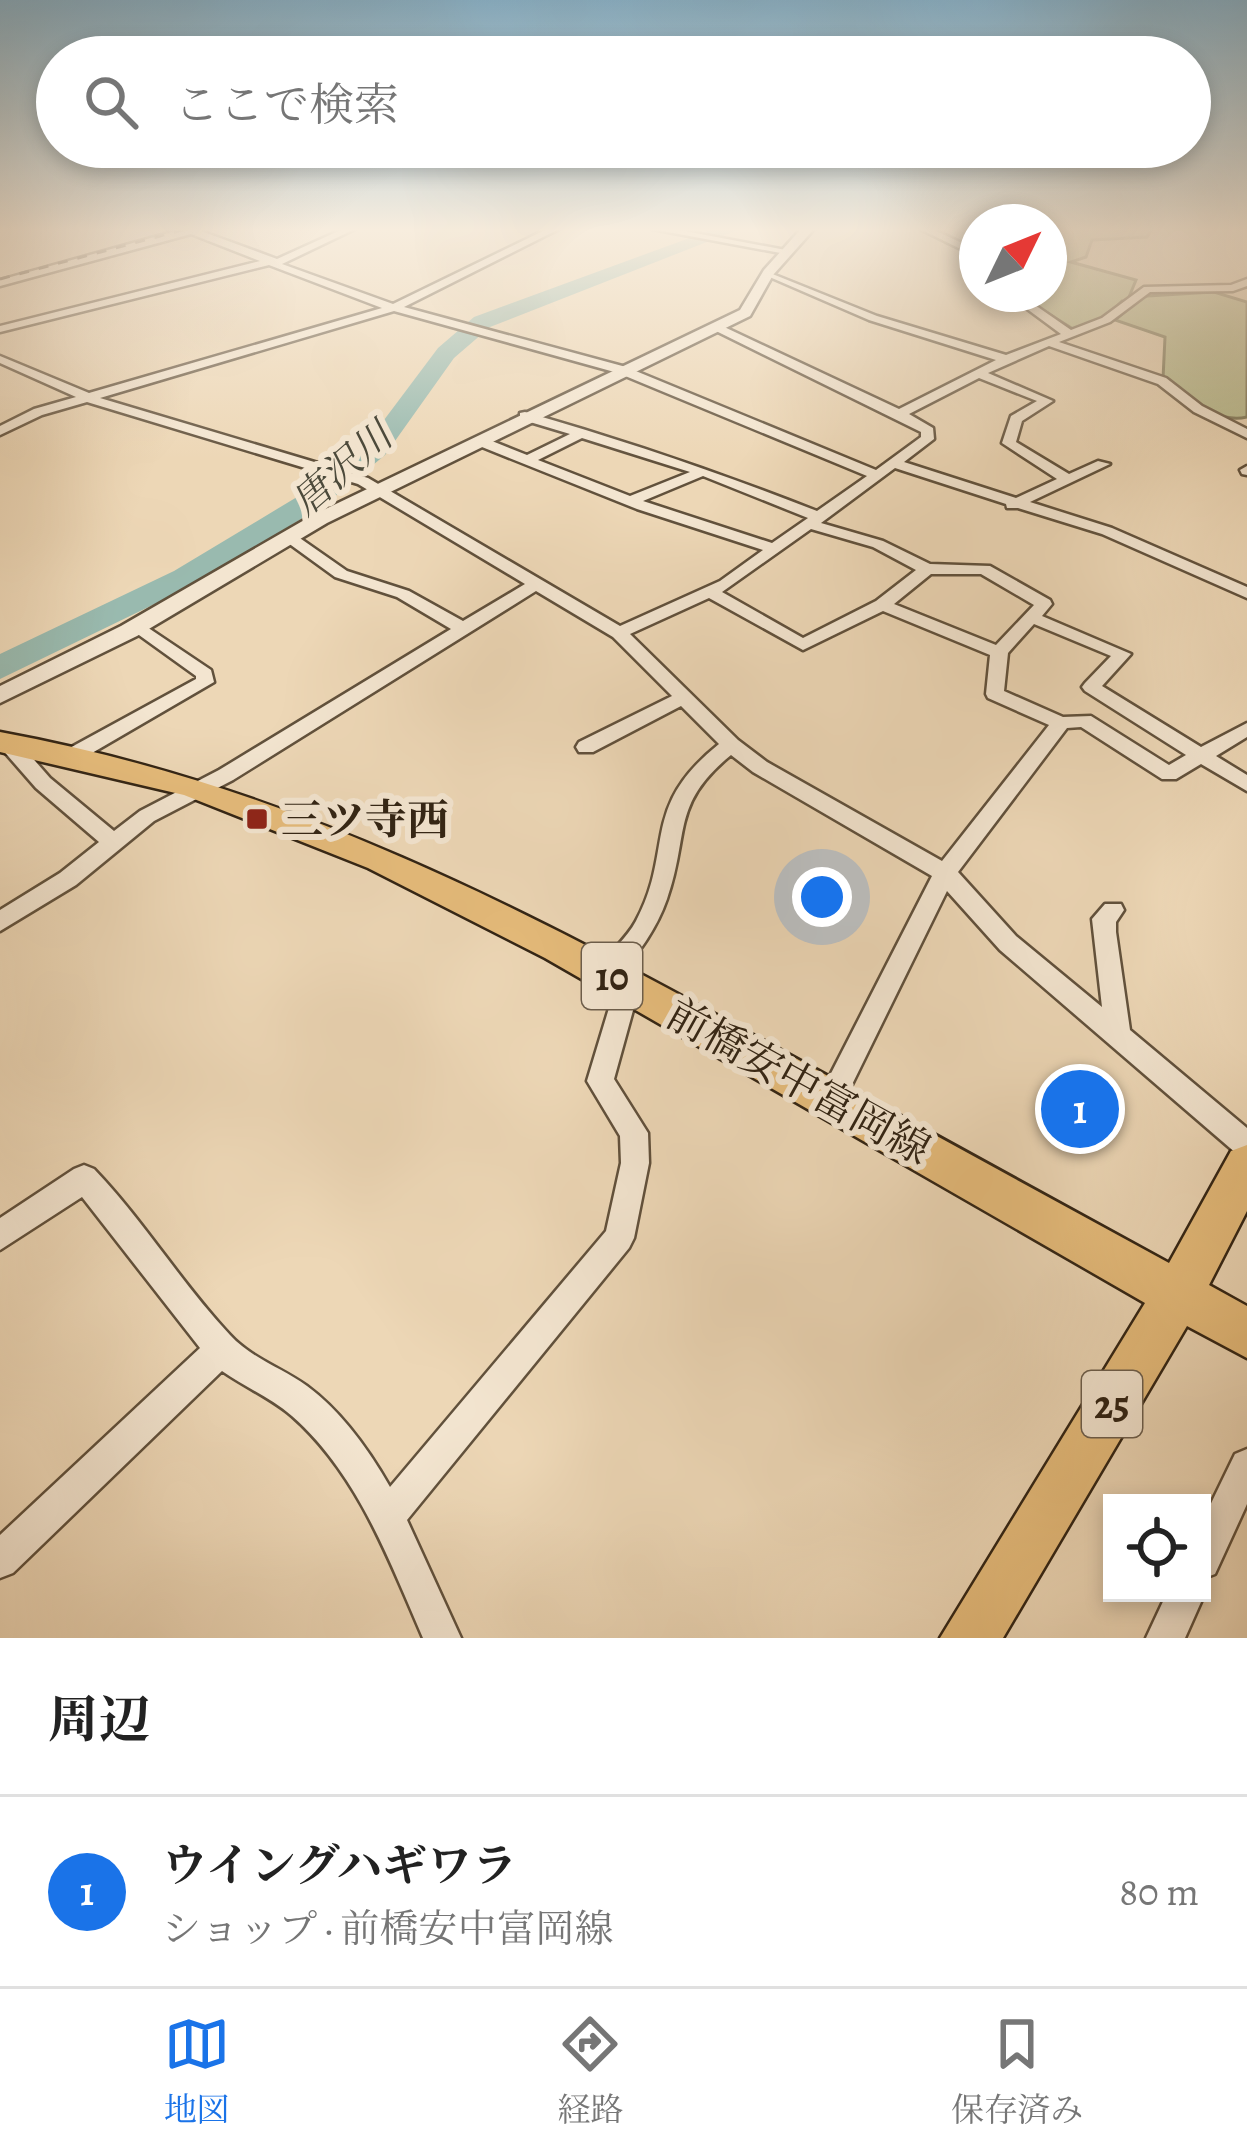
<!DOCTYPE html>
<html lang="ja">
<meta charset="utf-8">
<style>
:root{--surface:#fff;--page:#f6f6f6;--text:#222;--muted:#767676;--line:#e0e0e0;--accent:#1a73e8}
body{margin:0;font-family:Alegreya,"Noto Serif JP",serif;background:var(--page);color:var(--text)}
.controls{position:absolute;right:36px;bottom:36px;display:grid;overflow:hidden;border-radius:0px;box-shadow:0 6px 18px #0003}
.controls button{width:108px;height:108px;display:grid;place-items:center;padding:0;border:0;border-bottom:3px solid var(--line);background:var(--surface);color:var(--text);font:60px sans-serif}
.compass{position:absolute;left:959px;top:204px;width:108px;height:108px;border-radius:50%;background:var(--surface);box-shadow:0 6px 18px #0003;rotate:47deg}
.you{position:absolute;left:822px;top:897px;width:42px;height:42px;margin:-30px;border:9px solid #fff;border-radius:50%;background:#1a73e8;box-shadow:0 0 0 18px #1a73e833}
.badge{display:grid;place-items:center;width:78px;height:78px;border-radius:50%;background:var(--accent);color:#fff;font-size:39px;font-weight:700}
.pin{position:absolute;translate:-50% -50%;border:6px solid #fff;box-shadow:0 3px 12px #0006}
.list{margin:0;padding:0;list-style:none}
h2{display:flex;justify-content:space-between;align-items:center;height:156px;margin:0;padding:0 48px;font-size:51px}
h2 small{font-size:39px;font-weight:400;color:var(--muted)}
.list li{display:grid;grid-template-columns:78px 1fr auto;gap:36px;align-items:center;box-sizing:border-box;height:192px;padding:0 48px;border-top:3px solid var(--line)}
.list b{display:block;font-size:45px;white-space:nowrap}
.list p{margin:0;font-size:39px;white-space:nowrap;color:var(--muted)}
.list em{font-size:39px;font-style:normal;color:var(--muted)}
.icon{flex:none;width:66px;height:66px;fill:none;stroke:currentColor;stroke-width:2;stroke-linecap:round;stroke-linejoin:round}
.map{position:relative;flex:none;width:1247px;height:1638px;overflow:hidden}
.search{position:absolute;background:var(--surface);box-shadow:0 6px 18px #0003;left:36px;right:36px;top:36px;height:132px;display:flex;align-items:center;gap:30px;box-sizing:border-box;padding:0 42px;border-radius:66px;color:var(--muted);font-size:45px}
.sheet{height:348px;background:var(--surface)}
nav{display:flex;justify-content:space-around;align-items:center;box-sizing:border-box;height:168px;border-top:3px solid var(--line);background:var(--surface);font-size:33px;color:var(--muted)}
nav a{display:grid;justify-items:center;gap:6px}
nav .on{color:var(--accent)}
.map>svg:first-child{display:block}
.green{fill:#b8be8e;stroke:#757151;stroke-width:3}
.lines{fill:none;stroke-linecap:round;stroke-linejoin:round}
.river{fill:#99baaf;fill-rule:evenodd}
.minor-casing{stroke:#61513c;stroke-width:5}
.tertiary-casing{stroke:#61513c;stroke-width:5}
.primary-casing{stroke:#322414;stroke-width:5}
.minor{fill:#f3e5d0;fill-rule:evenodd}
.tertiary{fill:#f3e5d0;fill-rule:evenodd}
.primary{fill:#e6bc7b;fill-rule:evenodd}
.rail{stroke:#322414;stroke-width:3;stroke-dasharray:10 10;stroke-linecap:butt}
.poi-dot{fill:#8f2418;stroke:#f3e5d0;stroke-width:4.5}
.labels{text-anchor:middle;stroke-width:12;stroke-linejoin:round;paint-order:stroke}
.far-water-label{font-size:39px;font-style:italic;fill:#4c4a3b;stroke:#f3e5d0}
.shield{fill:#f3e5d0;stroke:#6c5e4c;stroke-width:3}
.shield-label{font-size:39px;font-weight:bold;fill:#322414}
.poi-label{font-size:42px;font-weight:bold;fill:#322414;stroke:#f3e5d0;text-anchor:start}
.street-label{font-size:42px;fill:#322414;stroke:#f3e5d0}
</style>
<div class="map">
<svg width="1247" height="1638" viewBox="0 0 1247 1638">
<rect width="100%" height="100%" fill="#edd7b6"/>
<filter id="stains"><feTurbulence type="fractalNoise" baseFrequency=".00167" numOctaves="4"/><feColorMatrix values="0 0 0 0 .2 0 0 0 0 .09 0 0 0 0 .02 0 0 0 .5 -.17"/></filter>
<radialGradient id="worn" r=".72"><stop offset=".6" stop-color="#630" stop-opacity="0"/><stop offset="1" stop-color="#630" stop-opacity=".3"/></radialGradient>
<!-- green -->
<path class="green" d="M1049,229h103l-5,8 -55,3 -6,17 -15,5 65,18 -7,17 85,-5 33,10v115c-31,8 -59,-21 -84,-38l2,-42 -50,-17 20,-17 -13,-2 -18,18 -31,10 -56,-35h32z"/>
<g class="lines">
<!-- river -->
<path class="river" d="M714,229h26l-250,98 -36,31 -69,97 -58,48 -131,81 -196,95v-25l174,-83 133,-80 59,-47 72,-96 36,-31z"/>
<defs>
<path id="minor" d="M183,229h20l-2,2 76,28 66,-30h12l-73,35 111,40 154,-75h12l-155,78 222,60 250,103 45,-33v-5l-209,-103v-4h8l179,84 97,-49 -127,-40 -104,-45v-4l112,45 129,39 55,-21 -54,-40h12l52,36 31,-12 42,-31 87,-2 16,-6v7l-14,5 -83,1 -40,30 -51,20 107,36 36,28 45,23v9l-53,-26 -36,-28 -109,-38 -61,27 65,28 -31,20 -6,21 53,32 29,-13 12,3 -80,38 82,26 135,59v11l-145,-64 -84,-26h-11l-1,-4 -111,-36 -74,55 62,18 47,23 60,2 60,34 2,4 -10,12 89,38 -29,32 99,61 46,-24v14l-31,19 31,19v16l-46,-27 -25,15h-14l-81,-52 -14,1 -109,144 58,64 86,71 -10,-88 13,-15h16l3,6 -8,12v10l14,98 117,98v30l-10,-4 -237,-204 -53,-59 -107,218 -9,3 -9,-3 -4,-9 4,-9 110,-215 -179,-104 -22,-17c-61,50 -41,79 -64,144 -11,32 -30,55 -50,81l-9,3 -9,-3 -3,-7 3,-7c12,-15 28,-28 37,-45 39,-73 3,-113 83,-177l-38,-38 -88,46h-14l-3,-5 3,-5 93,-46 -59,-59 -77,-46 -303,189 -79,41 -78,64 -76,46v-21l60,-37 39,-31 -63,-54 -35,-40v-10h14l35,40 64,53 26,-20 79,-41 232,-141 -54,-32 -62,-20 -51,-37v-6h10l53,37 62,20 54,30 62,-37 -167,-100 -271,-82 -45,13 -42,20v-9l34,-17 42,-12 -76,-34v-7l89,37 293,-85 -113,-43 -269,67v-6l260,-65 -69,-27 -191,52v-6zM394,311l224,62 249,103 -50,35c-97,-38 -194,-71 -292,-99l-5,1v6l50,15 -43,21 -40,-16h-10v6l160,64 126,41 -43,31 -100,45 -252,-148 -268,-80zM979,378l58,23 -26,15 -9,27 55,36 -41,19 -112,-36 30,-23 -1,-11 -24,-14zM582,438l108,34 -60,24 -92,-36zM703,476l105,42 -36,25 -129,-42zM811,529l62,18 43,23 -40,31 -73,37 -81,-46zM931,574h50l53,31 -38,40 -102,-41zM709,598l94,52 80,-39 107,44 -4,39 2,4 61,27 -107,136 -175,-99 -29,-22 -108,-106zM1034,624l77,32 -26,27 -3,4 3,4 101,64 -17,10 -78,-49 -28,1 -59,-26 4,-38z
M652,229h22l117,22 -5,3z
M920,229h12l45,21v7z
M1247,466v9l-5,-1 -2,-4z
M138,621l73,49 3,12 -134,78h-14l-3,-5 3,-5 130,-71v-3l-64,-46v-8z
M628,975l9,3 3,7 -26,94 34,54 1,30 -15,75 -5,10 -222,272 54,118h-38c-34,-78 -65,-164 -131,-222 -21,-18 -47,-29 -70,-45l-209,202 -13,5v-43l200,-187 -118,-151 -82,53v-32l74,-49 10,-4 10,4c50,52 87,114 136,166 21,23 52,33 77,51 35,26 62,64 83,101l216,-256 15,-68 -1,-27 -33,-55 29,-96 3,-7z
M1247,1449v55l-32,70 -13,5v-57l33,-68z
M1202,1585l3,8 -20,45h-39l21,-45h35z"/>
<path id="tertiary" d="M801,229h13l-41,46 -23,41 -423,207 -190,113 -137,67v-17l121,-60 192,-111 427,-205 24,-40z"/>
<path id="primary" d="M0,732c290,53 523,176 779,317 130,72 260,143 390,214l62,-112 16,-6v66l-38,74 38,21v52l-60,-32 -184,312h-63l205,-335 -600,-345 -177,-90 -184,-73 -184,-43z"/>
</defs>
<!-- minor casing -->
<use href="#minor" class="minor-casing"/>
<!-- tertiary casing -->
<use href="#tertiary" class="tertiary-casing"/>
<!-- primary casing -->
<use href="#primary" class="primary-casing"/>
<!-- minor -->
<use href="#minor" class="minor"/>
<!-- tertiary -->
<use href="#tertiary" class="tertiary"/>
<!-- primary -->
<use href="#primary" class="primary"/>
<!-- rail -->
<path class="rail" d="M0,279l186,-50"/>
</g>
<!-- sky -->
<linearGradient id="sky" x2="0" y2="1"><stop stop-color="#88b6d1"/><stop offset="0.5" stop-color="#f7edde"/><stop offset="1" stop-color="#f7edde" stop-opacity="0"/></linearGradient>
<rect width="1247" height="459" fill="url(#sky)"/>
<!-- markers -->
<rect class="poi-dot" x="245" y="807" width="24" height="24" rx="6"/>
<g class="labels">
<!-- far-water labels -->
<g class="far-water-label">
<text transform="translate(341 468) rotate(-41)" y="14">唐沢川</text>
</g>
<!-- shield labels -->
<g class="shield">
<rect x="582" y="943" width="60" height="66" rx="9"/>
<rect x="1082" y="1371" width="60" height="66" rx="9"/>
</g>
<g class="shield-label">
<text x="612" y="990">10</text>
<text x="1112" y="1418">25</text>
</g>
<!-- poi labels -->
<g class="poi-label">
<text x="281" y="834">三ツ寺西</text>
</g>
<!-- street labels -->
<g class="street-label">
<text transform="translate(799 1081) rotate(29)" y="15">前橋安中富岡線</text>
</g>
</g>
<rect width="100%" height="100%" filter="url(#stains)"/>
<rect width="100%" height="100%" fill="url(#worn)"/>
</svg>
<div class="controls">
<button><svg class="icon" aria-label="locate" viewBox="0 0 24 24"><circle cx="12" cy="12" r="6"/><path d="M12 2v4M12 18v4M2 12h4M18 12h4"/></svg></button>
</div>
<svg class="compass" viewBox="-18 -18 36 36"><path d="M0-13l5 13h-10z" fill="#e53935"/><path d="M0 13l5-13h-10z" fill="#767676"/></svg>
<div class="you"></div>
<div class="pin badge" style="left:1080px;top:1109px">1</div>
<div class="search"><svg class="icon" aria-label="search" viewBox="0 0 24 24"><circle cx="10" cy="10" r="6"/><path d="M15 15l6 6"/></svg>ここで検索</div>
</div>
<section class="sheet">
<h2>周辺<small></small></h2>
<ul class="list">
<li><span class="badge">1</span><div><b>ウイングハギワラ</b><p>ショップ · 前橋安中富岡線</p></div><em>80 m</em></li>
</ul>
</section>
<nav>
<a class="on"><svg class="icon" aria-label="map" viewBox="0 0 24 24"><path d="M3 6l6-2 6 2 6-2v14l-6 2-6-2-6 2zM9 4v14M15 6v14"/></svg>地図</a>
<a><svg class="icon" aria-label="directions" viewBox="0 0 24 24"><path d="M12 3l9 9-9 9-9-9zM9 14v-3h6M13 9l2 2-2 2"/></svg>経路</a>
<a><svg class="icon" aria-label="saved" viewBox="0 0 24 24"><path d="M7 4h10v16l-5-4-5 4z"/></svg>保存済み</a>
</nav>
